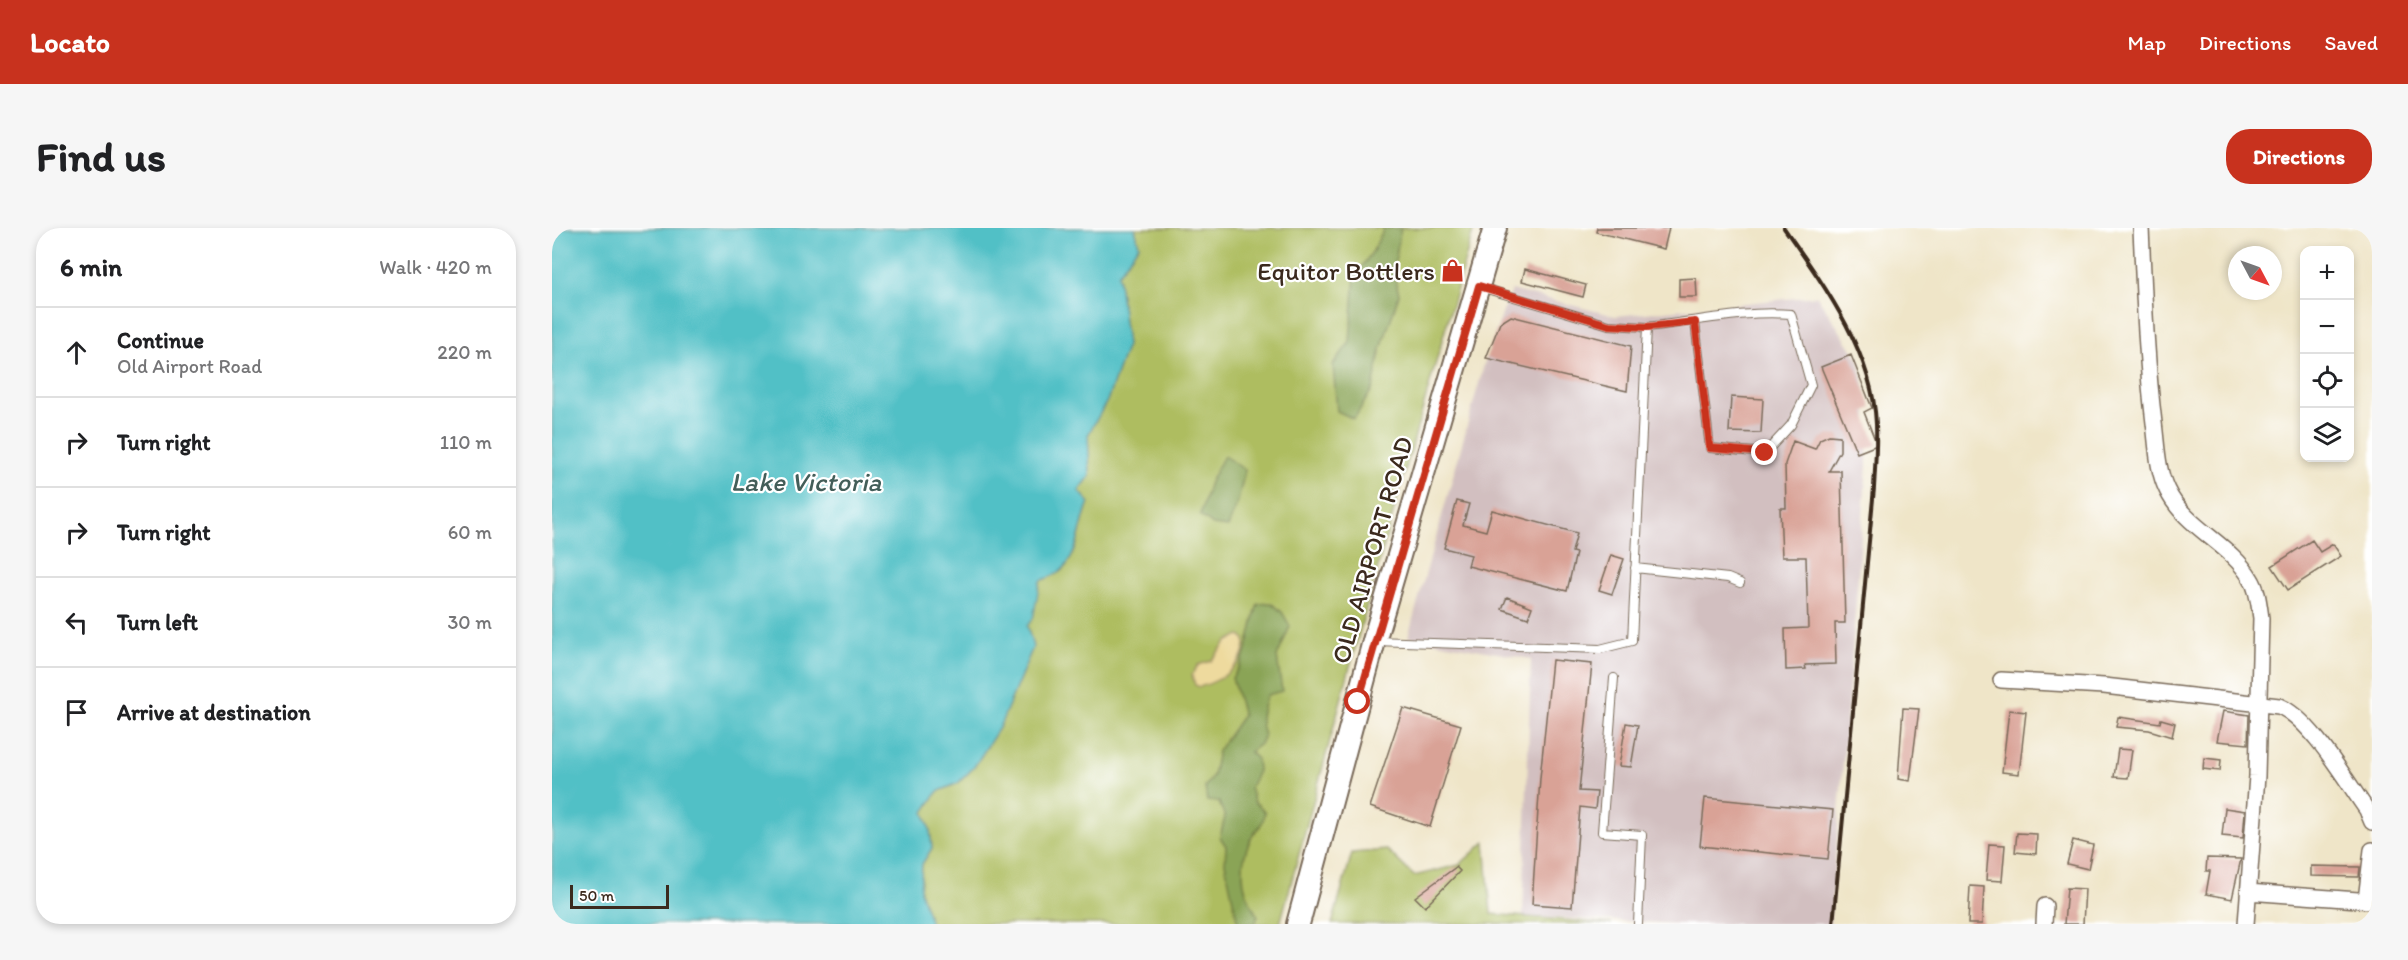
<!DOCTYPE html>
<meta charset="utf-8">
<style>
:root{--surface:#fff;--page:#f6f6f6;--text:#202124;--muted:#757577;--line:#e0e0e0;--accent:#c8321e}
body{margin:0;font-family:Itim,sans-serif;background:var(--page);color:var(--text)}
.controls{position:absolute;right:18px;top:18px;display:grid;overflow:hidden;border-radius:12px;box-shadow:0 3px 9px #0003}
.controls button{width:54px;height:54px;display:grid;place-items:center;padding:0;border:0;border-bottom:2px solid var(--line);background:var(--surface);color:var(--text);font:30px sans-serif}
.compass{position:absolute;left:1676px;top:18px;width:54px;height:54px;border-radius:50%;background:var(--surface);box-shadow:0 3px 9px #0003;rotate:131deg}
.scale{position:absolute;left:18px;bottom:15px;width:99px;box-sizing:border-box;padding-left:6px;border:3px solid #3b2a1e;border-top:0;font-size:16px;line-height:21px;white-space:nowrap;color:#3b2a1e;-webkit-text-stroke:4px #fff;paint-order:stroke}
.stop{position:absolute;width:18px;height:18px;margin:-14px;border:4px solid #c8321e;border-radius:50%;background:#fff}
.stop.end{background:#c8321e;border-color:#fff;box-shadow:0 2px 6px #0008}
.list{margin:0;padding:0;list-style:none}
h2{display:flex;justify-content:space-between;align-items:center;height:78px;margin:0;padding:0 24px;font-size:26px}
h2 small{font-size:20px;font-weight:400;color:var(--muted)}
.list li{display:grid;grid-template-columns:39px 1fr auto;gap:18px;align-items:center;box-sizing:border-box;height:90px;padding:0 24px;border-top:2px solid var(--line)}
.list b{display:block;font-size:22px;white-space:nowrap}
.list p{margin:0;font-size:20px;white-space:nowrap;color:var(--muted)}
.list em{font-size:20px;font-style:normal;color:var(--muted)}
.icon{flex:none;width:33px;height:33px;fill:none;stroke:currentColor;stroke-width:2;stroke-linecap:round;stroke-linejoin:round}
.map{position:relative;flex:none;width:1820px;height:696px;overflow:hidden;border-radius:24px}
header{display:flex;align-items:center;gap:36px;box-sizing:border-box;height:84px;padding:0 30px;background:var(--accent);color:#fff}
header strong{font-size:28px}
nav{display:flex;gap:33px;margin-inline-start:auto;font-size:21px}
.intro{display:flex;align-items:center;justify-content:space-between;box-sizing:border-box;height:144px;padding:0 36px}
h1{margin:0;font-size:42px}
.button{padding:15px 27px;border-radius:24px;background:var(--accent);color:#fff;font-size:21px;font-weight:700}
main{display:flex;gap:36px;padding:0 36px}
aside{flex:1;background:var(--surface);border-radius:24px;box-shadow:0 3px 9px #0003}
.map>svg:first-child{display:block}
.industrial{fill:#d2bfc0}
.green{fill:#aebd60;stroke:#74743f;stroke-width:1.5}
.forest{fill:#8aa456;stroke:#62673a;stroke-width:1.5}
.sand{fill:#eeda9e;stroke:#94825e;stroke-width:1.5}
.water{fill:#51c0c6;stroke:#467572;stroke-width:1.5}
.building{fill:#d9a296}
.lines{fill:none;stroke-linecap:round;stroke-linejoin:round}
.service-casing{stroke:#7a6b5a;stroke-width:10}
.minor-casing{stroke:#7a6b5a;stroke-width:18}
.secondary-casing{stroke:#7a6b5a;stroke-width:26}
.service{stroke:#fff;stroke-width:8}
.minor{stroke:#fff;stroke-width:15}
.secondary{stroke:#fff;stroke-width:22}
.rail{stroke:#3b2a1e;stroke-width:4}
.route{stroke:#c8321e;stroke-width:8}
.labels{text-anchor:middle;stroke-width:4.5;stroke-linejoin:round;paint-order:stroke}
.poi-label{font-size:26px;fill:#3b2a1e;stroke:#fff;text-anchor:end}
.street-label{font-size:26px;fill:#3b2a1e;stroke:#fff}
.water-label{font-size:27px;font-style:italic;fill:#435e59;stroke:#fff}
</style>
<header>
<strong>Locato</strong>
<nav><a>Map</a><a>Directions</a><a>Saved</a></nav>
</header>
<div class="intro"><h1>Find us</h1><a class="button">Directions</a></div>
<main>
<aside>
<h2>6 min<small>Walk · 420 m</small></h2>
<ul class="list">
<li><svg class="icon" aria-label="ahead" viewBox="0 0 24 24"><path d="M12 20V5M6 11l6-6 6 6"/></svg><div><b>Continue</b><p>Old Airport Road</p></div><em>220 m</em></li>
<li><svg class="icon" aria-label="right" viewBox="0 0 24 24"><path d="M7 20v-9h11M14 6l5 5-5 5"/></svg><div><b>Turn right</b></div><em>110 m</em></li>
<li><svg class="icon" aria-label="right" viewBox="0 0 24 24"><path d="M7 20v-9h11M14 6l5 5-5 5"/></svg><div><b>Turn right</b></div><em>60 m</em></li>
<li><svg class="icon" aria-label="left" viewBox="0 0 24 24"><path d="M17 20v-9H6M10 6l-5 5 5 5"/></svg><div><b>Turn left</b></div><em>30 m</em></li>
<li><svg class="icon" aria-label="arrive" viewBox="0 0 24 24"><path d="M6 21V4h12l-3 4 3 4H6"/></svg><div><b>Arrive at destination</b></div></li>
</ul>
</aside>
<div class="map">
<svg width="1820" height="696" viewBox="0 0 1820 696">
<rect width="100%" height="100%" fill="#fff"/>
<filter id="ink" filterUnits="userSpaceOnUse"><feTurbulence type="fractalNoise" baseFrequency=".0167" numOctaves="2"/><feDisplacementMap in="SourceGraphic" scale="12" xChannelSelector="R" yChannelSelector="G"/><feConvolveMatrix kernelMatrix="1 2 1 2 8 2 1 2 1" color-interpolation-filters="sRGB"/></filter>
<filter id="wash" filterUnits="userSpaceOnUse"><feTurbulence type="fractalNoise" baseFrequency=".008" numOctaves="4" result="noise"/><feDisplacementMap in="SourceGraphic" scale="24" xChannelSelector="R" yChannelSelector="G"/><feGaussianBlur stdDeviation="1.35" result="paint"/><feColorMatrix in="noise" values="0 0 0 0 0 0 0 0 0 0 0 0 0 0 0 0 0 1.4 0 .05"/><feComposite in="paint" operator="in"/></filter>
<g filter="url(#wash)">
<rect width="100%" height="100%" fill="#efe5c8"/>
<!-- industrial -->
<path class="industrial" d="M959,62l104,26 202,-20 42,64 8,38v67l-37,459h-150l-157,-8 8,-257 -123,-22 78,-279z"/>
<!-- green -->
<path class="green" d="M583,0h339l-114,402 -80,294h-349l-11,-33 2,-27 10,-16 -2,-18 -6,-18 13,-20 21,-9 16,-16 25,-39 34,-81 -6,-21 13,-45c7,-3 17,-6 22,-11 18,-17 18,-47 27,-68l-10,-11 11,-15 -2,-41 19,-34 20,-56 -9,-71 21,-29z
M933,614l6,72 121,10h-280l20,-71 35,-3 27,26 45,-11z"/>
<!-- forest -->
<path class="forest" d="M832,0h17l-8,44 6,22 -18,55 -8,39 -19,31 -17,-8 -4,-46 17,-23 5,-66 18,-25z
M672,228l21,14 -7,31 -10,26 -15,-2 -13,-10 10,-33z
M719,375l11,9 8,14 -13,31 5,34 -15,4c-5,14 -9,26 -3,40l-4,9 -10,8 7,7 1,12 -8,16 4,14 11,11c-3,18 -9,15 -15,28 -12,27 -9,52 8,76l-3,8h-17l-13,-61 1,-17 -6,-9 5,-20 -6,-15 -12,-1 -2,-14 8,-11 5,-25 25,-36 -11,-37c18,-25 17,-45 26,-74z"/>
<!-- sand -->
<path class="sand" d="M687,407l6,4c2,25 -25,43 -46,48l-4,-2 -3,-10 6,-10 13,-4 15,-19z"/>
<!-- water -->
<path class="water" d="M0,0h583l4,17 -21,29 9,71 -20,56 -19,34 2,41 -11,15 10,11c-9,21 -10,52 -27,68 -5,5 -15,8 -22,11l-7,38 -6,7 6,21 -34,81 -25,39 -16,16 -21,9 -13,20 6,18 2,18 -10,16 -2,27 11,33h-379z"/>
<g id="blocks">
<!-- building -->
<path class="building" d="M1045,0h72l-5,21 -68,-17z
M973,41l61,16 -3,12 -61,-16z
M1144,50l1,19h-18v-18z
M959,88l120,30 -4,45 -141,-33 14,-35z
M1299,127l21,53 -8,4 13,33 -20,8 -36,-86z
M1179,169l32,2 -2,34 -32,-1z
M1277,207l11,1v15l-11,20h12l4,152h-10l1,41 -31,1 1,4 -20,1 -1,-41 23,-1 -2,-71h-24l-2,-49h6l-1,-44 8,-23 22,8 5,-10z
M905,273l12,3 -6,21 23,6 6,-21 85,23 -5,19 4,1 -9,38 -99,-25 3,-11 -27,-7z
M1760,312l8,12 13,-8 8,12 -53,34 -16,-24z
M1059,327l13,4 -12,35 -13,-4z
M955,369l25,10 -4,11 -26,-9z
M1000,432l40,4 -13,127 18,1 -2,17 -15,-2 -8,100 -40,-3 8,-126z
M851,480l58,17 -31,102 -60,-20z
M1351,480l16,1 -9,72 -12,-2z
M1457,482l17,2 -7,62 -17,-2z
M1671,483l26,4 -1,29 -31,-3z
M1566,489l42,6 1,-4 14,4 -3,14 -23,-7 -33,-3z
M1074,495l12,2 -7,42 -12,-1z
M1566,521l14,1 -4,28 -14,-1z
M1652,530l17,2 -1,11 -17,-2z
M1153,570l128,12 -5,49 -128,-13z
M1673,580l20,3 -2,27 -21,-2z
M1465,605l20,1 -1,20 -21,-2z
M1521,612l20,5 -5,24 -21,-5z
M1437,616l16,1 -3,36 -16,-1z
M1655,630l34,1 -9,40 -26,-5 4,-23h-4z
M1759,638l49,1 -1,10 -48,-1z
M904,639l4,4 -35,36 -10,-10z
M1418,658l14,1 -2,37h-14z
M1515,660l18,1 -2,35h-19z"/>
</g>
</g>
<g filter="url(#ink)">
<use href="#blocks" fill-opacity="0" stroke="#7a6b5a" stroke-width="1.5"/>
<g class="lines">
<defs>
<path id="service" d="M928,59l129,38 38,2
M1083,340l93,10 12,5
M823,413l225,8 32,-8 15,-314c47,-5 97,-17 144,-13l20,71 -20,40 -26,28 -55,-5 -15,-126
M1062,450l-12,154 40,3 -4,89"/>
<path id="minor" d="M1589,0c3,65 5,130 13,195 3,22 3,47 13,67 18,38 63,53 84,89 7,11 8,26 10,39l-4,158 -11,148
M1449,452l103,6 175,20c32,13 67,75 88,104l5,12
M1696,664l124,9
M1814,672l6,-50
M1492,696l1,-18"/>
<path id="secondary" d="M746,696l76,-283 121,-413"/>
</defs>
<!-- service casing -->
<use href="#service" class="service-casing"/>
<!-- minor casing -->
<use href="#minor" class="minor-casing"/>
<!-- secondary casing -->
<use href="#secondary" class="secondary-casing"/>
<!-- service -->
<use href="#service" class="service"/>
<!-- minor -->
<use href="#minor" class="minor"/>
<!-- secondary -->
<use href="#secondary" class="secondary"/>
<!-- rail -->
<path class="rail" d="M1232,0c40,57 89,124 92,196 1,22 -1,43 -2,64l-41,436"/>
</g>
</g>
<g class="lines" filter="url(#ink)">
<!-- route -->
<path class="route" d="M806,474l121,-416 130,39 38,2 48,-5 15,126 55,5"/>
</g>
<!-- icons -->
<defs>
<symbol id="shop-bare" viewBox="-9 -9 18 18"><path d="M-5-2.5h2.3a2.7 3.5 0 0 1 5.4 0H5L5.5 6h-11ZM-1.5-2.5h3a1.5 2.3 0 0 0-3 0Z" fill="#c8321e" stroke="#fff" stroke-width="2.5" paint-order="stroke"/></symbol>
</defs>
<g fill-rule="evenodd">
<use href="#shop-bare" x="884" y="26" width="33" height="33"/>
</g>
<g class="labels">
<!-- poi labels -->
<g class="poi-label">
<text x="883" y="52">Equitor Bottlers</text>
</g>
<!-- street labels -->
<g class="street-label">
<text transform="translate(820 322) rotate(-74)" y="9">OLD AIRPORT ROAD</text>
</g>
<!-- water labels -->
<g class="water-label">
<text x="254" y="263">Lake Victoria</text>
</g>
</g>
</svg>
<div class="controls">
<button>+</button>
<button>−</button>
<button><svg class="icon" aria-label="locate" viewBox="0 0 24 24"><circle cx="12" cy="12" r="6"/><path d="M12 2v4M12 18v4M2 12h4M18 12h4"/></svg></button>
<button><svg class="icon" aria-label="layers" viewBox="0 0 24 24"><path d="M12 4l9 5-9 5-9-5zM3 14l9 5 9-5"/></svg></button>
</div>
<svg class="compass" viewBox="-18 -18 36 36"><path d="M0-13l5 13h-10z" fill="#e53935"/><path d="M0 13l5-13h-10z" fill="#757577"/></svg>
<div class="scale">50 m</div>
<div class="stop" style="left:806px;top:474px"></div>
<div class="stop end" style="left:1213px;top:225px"></div>
</div>
</main>
